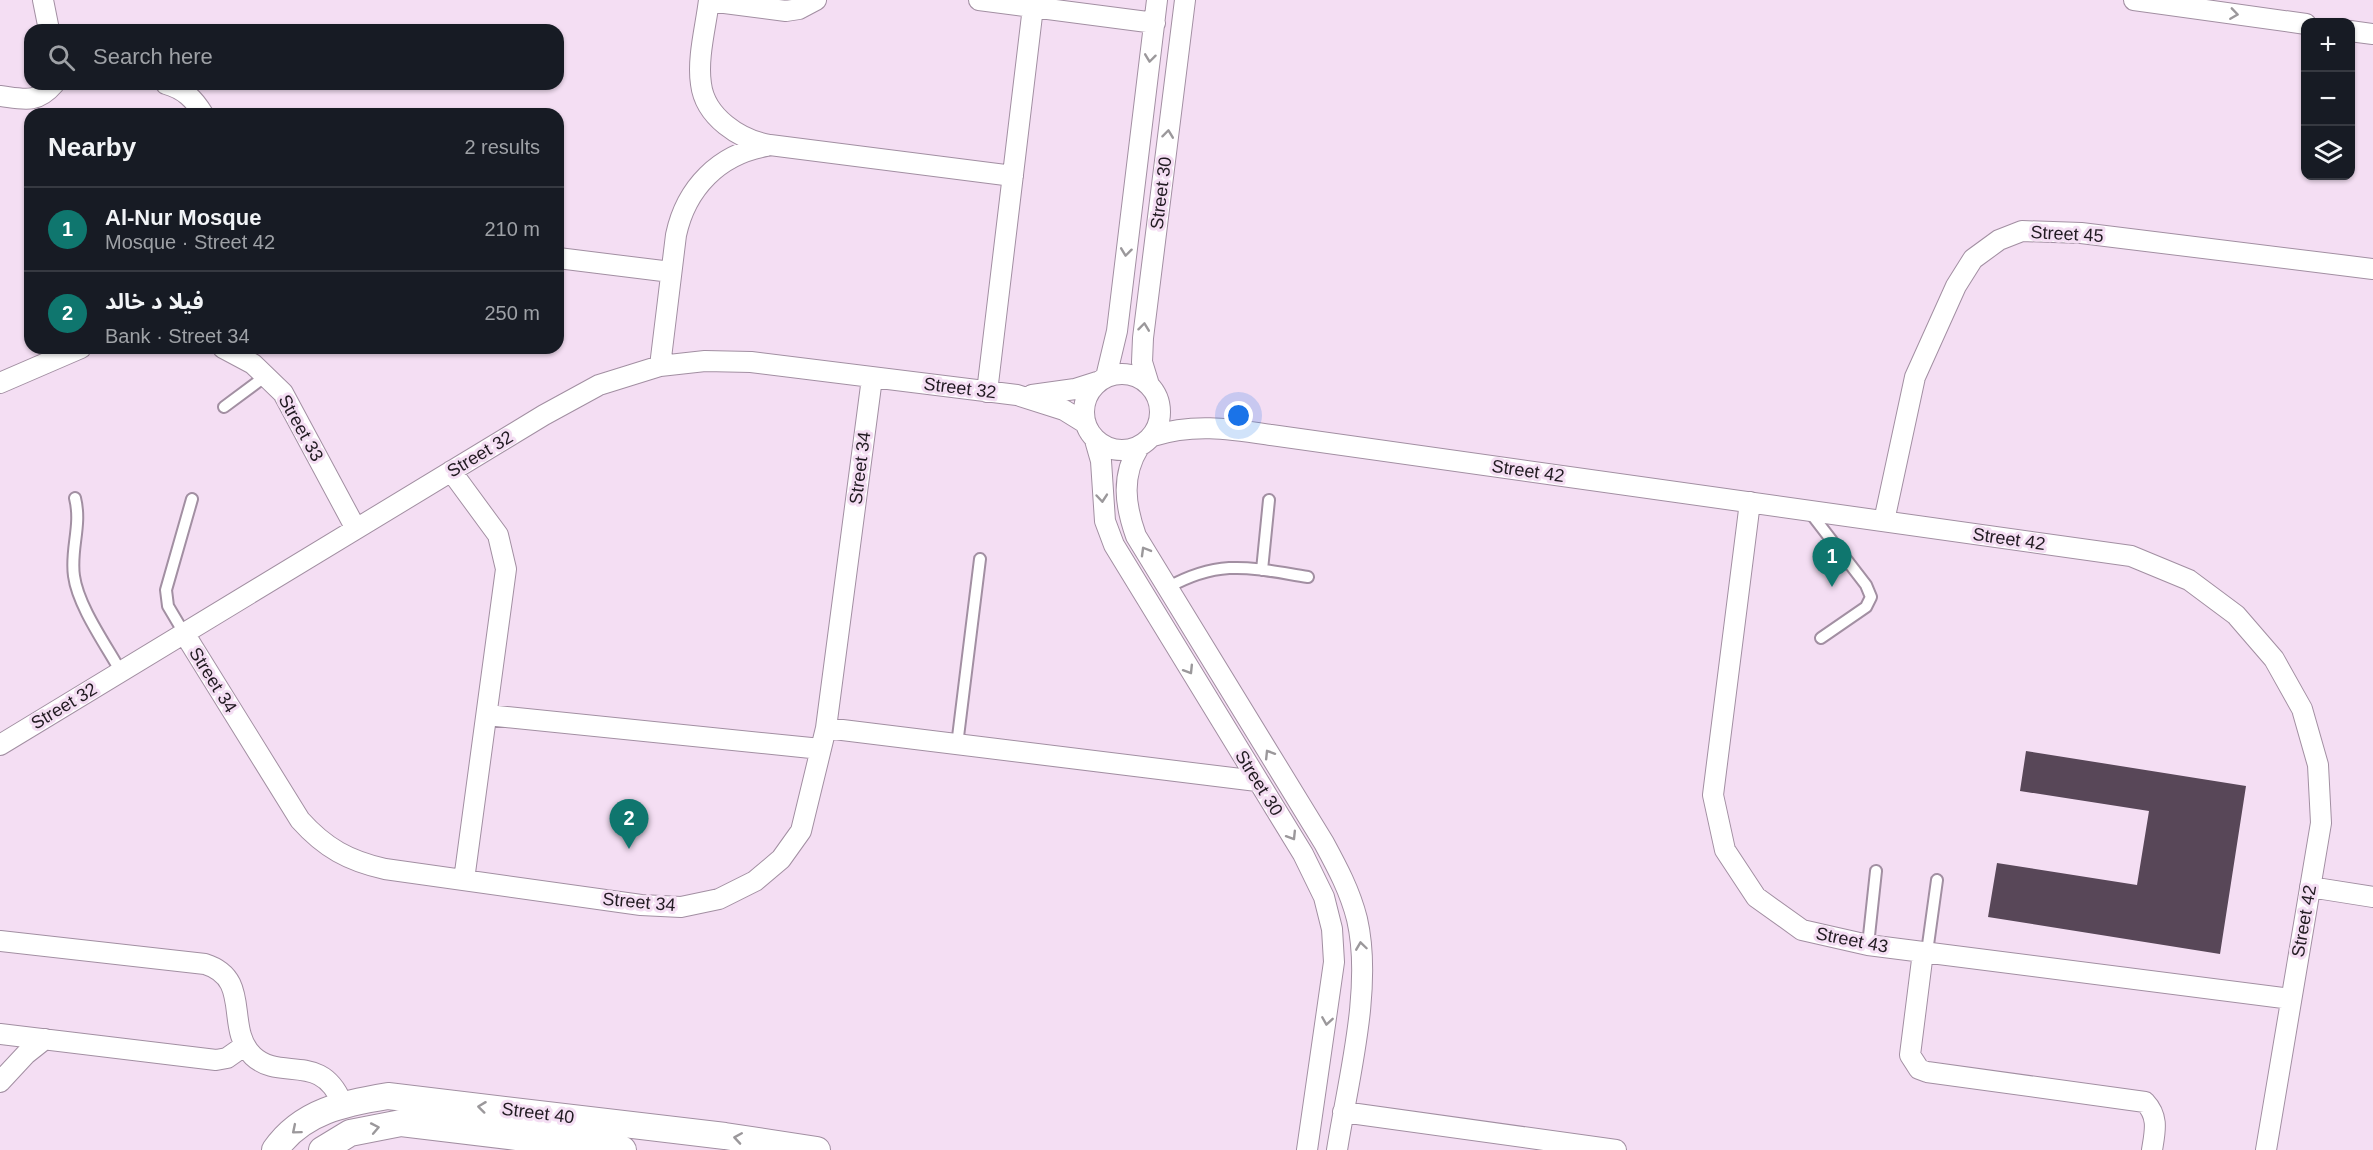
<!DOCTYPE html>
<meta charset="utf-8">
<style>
:root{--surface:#171b24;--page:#20242c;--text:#f1f3f6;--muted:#9ea1a6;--line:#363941;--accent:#0f766e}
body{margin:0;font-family:Arial,"Noto Sans Arabic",sans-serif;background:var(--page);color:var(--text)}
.controls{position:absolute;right:18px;top:18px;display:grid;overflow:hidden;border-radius:12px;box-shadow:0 2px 4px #0004}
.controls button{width:54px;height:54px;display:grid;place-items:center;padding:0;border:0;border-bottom:2px solid var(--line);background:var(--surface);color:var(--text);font:30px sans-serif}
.you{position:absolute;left:1239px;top:416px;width:21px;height:21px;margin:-15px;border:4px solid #fff;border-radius:50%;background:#1a73e8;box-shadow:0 0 0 9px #1a73e833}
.badge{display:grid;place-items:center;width:39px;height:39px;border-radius:50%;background:var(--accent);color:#fff;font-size:20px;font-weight:700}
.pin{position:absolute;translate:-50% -50px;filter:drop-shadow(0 2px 3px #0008)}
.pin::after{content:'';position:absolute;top:32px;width:21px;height:18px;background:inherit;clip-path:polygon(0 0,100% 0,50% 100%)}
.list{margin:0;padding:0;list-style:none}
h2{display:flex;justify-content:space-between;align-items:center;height:78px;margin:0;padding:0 24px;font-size:26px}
h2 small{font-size:20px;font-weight:400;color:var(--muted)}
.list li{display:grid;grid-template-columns:39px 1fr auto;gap:18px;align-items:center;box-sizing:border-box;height:84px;padding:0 24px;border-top:2px solid var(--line)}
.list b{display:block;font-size:22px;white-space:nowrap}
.list p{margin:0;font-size:20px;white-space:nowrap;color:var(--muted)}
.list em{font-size:20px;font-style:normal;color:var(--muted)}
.icon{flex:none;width:33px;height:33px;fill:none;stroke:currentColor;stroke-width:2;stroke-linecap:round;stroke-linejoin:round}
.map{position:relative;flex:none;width:2373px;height:1150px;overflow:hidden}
.search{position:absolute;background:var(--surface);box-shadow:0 2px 4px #0004;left:24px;top:24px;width:540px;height:66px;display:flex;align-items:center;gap:15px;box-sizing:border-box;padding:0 21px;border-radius:18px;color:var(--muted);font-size:22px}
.panel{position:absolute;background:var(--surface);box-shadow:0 2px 4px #0004;left:24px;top:108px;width:540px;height:246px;border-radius:18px}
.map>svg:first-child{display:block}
.building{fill:#584758}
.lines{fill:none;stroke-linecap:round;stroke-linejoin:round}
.service-casing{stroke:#a28fa2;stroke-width:14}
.minor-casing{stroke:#a28fa2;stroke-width:22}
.tertiary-casing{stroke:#a28fa2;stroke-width:28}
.service{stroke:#fff;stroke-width:10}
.minor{stroke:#fff;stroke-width:20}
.tertiary{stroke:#fff;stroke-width:26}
.oneway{stroke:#9b989b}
.labels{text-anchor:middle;stroke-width:6;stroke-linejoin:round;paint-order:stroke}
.street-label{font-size:18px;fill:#211a21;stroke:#f4def3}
</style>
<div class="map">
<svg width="2373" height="1150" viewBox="0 0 2373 1150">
<rect width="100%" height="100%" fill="#f4def3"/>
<!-- building -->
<path class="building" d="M2026,751l220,35 -26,168 -232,-37 9,-54 140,22 12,-74 -129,-20z"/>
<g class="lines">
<defs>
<path id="service" d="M224,407l43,-32
M75,498c7,28 -5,51 -1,78 4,30 32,69 47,96
M1809,511l57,74 5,12 -5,10 -45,31
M1262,570l7,-70
M1167,588c54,-30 84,-20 141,-11
M184,633l-16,-27 -2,-16 26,-91
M957,745l23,-186
M1868,945l8,-74
M1927,952l10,-72"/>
<path id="minor" d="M43,0l6,30
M709,0c-3,26 -12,58 -8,84 4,33 39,56 69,61l243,31
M979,0l176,23
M2134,0l172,24
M709,1l77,10 13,-2 17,-9
M2350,31l23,3
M166,84c18,5 28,15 37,30
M0,96c24,3 37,8 54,-12
M558,258l113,14
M223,348l30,16 30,29 73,136
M660,366l16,-131c10,-47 43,-81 91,-89
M1084 412a38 38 0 1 1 76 0a38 38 0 1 1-76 0Z
M1106,377l11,-46 40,-331
M0,383l81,-35
M1149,385l-7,-23 1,-24 42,-338
M987,392l46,-385
M1032,395l43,-6 22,-7
M1153,436c41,-13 77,-7 118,-1l860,121 58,24 47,35 38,44 28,50 16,56 3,58 -55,327
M1095,440l6,21 4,60 9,24 189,309 21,43 8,32 2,33 -27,188
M1139,447c-18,29 -14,58 -3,89l188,307c13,24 26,48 33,76 16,69 -9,161 -20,231
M451,471l47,64 8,34 -42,311
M1750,502l-37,293 12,55 31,47 46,33 66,15 423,54
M1884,521l31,-144 41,-91 17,-27 26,-19 23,-9 59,2 292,36
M184,633l116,187c25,28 49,41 85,49l256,36 40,2 38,-8 36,-18 26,-22 20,-28 25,-103 46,-350
M487,715l334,34
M826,728l431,53
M0,745l544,-330 55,-30 61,-19 45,-5 46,1 266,33 47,15 21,13
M2310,887l63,10
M0,941l205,23c48,15 19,64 48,92 27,26 68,-5 89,47
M1923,952l-13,103 9,14 8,3 218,30c14,15 10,29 7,48
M0,1034l216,26 11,-2 17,-12
M0,1082l26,-28 19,-15
M1343,1112l273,38"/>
<path id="tertiary" d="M275,1150c27,-39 70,-47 113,-54l337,40 92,14
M322,1150l28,-17 51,-10 222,27"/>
</defs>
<!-- service casing -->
<use href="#service" class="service-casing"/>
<!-- minor casing -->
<use href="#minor" class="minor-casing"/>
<!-- tertiary casing -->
<use href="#tertiary" class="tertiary-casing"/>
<!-- service -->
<use href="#service" class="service"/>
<!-- minor -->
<use href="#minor" class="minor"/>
<!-- tertiary -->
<use href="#tertiary" class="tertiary"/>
</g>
<!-- one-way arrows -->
<defs><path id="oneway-chevron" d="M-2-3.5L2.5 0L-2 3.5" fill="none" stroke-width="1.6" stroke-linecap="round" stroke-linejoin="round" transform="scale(1.5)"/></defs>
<g class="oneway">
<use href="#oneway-chevron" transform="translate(2234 14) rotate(8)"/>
<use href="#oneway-chevron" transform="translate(1150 58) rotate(97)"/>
<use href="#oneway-chevron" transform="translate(1168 134) rotate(-83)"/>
<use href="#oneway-chevron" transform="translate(1126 252) rotate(97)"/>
<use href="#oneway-chevron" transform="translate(1144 327) rotate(-83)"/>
<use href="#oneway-chevron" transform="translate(1102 498) rotate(85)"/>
<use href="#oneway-chevron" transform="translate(1145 551) rotate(-120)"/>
<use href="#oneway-chevron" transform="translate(1189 670) rotate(58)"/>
<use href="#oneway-chevron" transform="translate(1269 754) rotate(-122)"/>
<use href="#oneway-chevron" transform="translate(1292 836) rotate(58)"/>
<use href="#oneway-chevron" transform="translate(1361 946) rotate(-98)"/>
<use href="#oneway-chevron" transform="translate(1327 1021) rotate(99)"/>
<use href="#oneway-chevron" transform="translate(482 1107) rotate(-173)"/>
<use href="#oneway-chevron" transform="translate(375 1128) rotate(-11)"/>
<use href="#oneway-chevron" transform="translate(296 1130) rotate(140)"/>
<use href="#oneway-chevron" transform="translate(738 1138) rotate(-171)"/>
</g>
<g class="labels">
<!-- street labels -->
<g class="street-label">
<text transform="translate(1161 193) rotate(-83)" y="6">Street 30</text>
<text transform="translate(2067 234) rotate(3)" y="6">Street 45</text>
<text transform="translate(960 388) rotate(7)" y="6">Street 32</text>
<text transform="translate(301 428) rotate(61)" y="6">Street 33</text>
<text transform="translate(480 454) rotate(-31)" y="6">Street 32</text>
<text transform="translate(860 468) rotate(-83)" y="6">Street 34</text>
<text transform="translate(1528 471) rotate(8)" y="6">Street 42</text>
<text transform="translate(2009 539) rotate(8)" y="6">Street 42</text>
<text transform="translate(213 680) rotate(58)" y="6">Street 34</text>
<text transform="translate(64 706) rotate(-31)" y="6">Street 32</text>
<text transform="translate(1259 783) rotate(58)" y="6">Street 30</text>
<text transform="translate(639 902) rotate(5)" y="6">Street 34</text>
<text transform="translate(2304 921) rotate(-80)" y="6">Street 42</text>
<text transform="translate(1852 940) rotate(11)" y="6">Street 43</text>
<text transform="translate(538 1113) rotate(7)" y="6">Street 40</text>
</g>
</g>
</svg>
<div class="controls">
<button>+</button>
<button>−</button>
<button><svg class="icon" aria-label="layers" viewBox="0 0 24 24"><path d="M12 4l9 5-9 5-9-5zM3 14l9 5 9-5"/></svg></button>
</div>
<div class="you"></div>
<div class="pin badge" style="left:1832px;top:587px">1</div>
<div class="pin badge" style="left:629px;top:849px">2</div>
<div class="search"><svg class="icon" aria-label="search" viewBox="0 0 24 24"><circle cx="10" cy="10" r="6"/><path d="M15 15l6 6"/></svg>Search here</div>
<section class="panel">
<h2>Nearby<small>2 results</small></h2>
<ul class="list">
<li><span class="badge">1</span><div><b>Al-Nur Mosque</b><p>Mosque · Street 42</p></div><em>210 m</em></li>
<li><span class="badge">2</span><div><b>فيلا د خالد</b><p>Bank · Street 34</p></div><em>250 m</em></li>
</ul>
</section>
</div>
